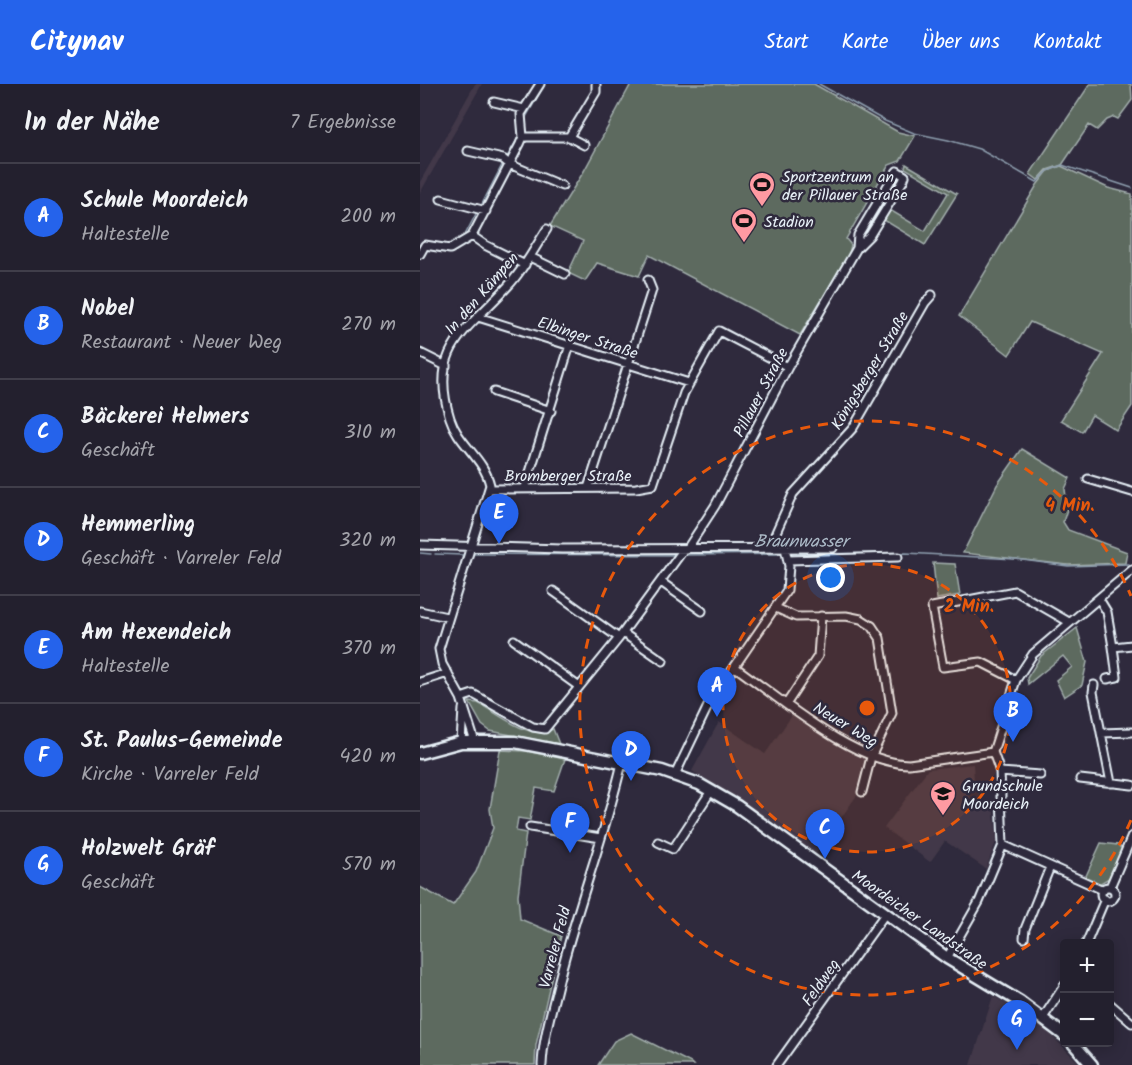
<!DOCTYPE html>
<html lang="de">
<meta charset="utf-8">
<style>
:root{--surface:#23202e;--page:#2b2836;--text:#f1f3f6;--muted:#a3a3aa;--line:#403e4a;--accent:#2563eb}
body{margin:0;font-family:Kalam,sans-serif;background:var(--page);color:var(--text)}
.controls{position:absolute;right:18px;bottom:18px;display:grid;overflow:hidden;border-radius:6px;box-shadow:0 3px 15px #0003}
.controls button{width:54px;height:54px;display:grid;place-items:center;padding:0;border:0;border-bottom:2px solid var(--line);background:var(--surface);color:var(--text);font:30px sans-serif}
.you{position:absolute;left:411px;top:494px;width:21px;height:21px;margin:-15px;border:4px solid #fff;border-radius:50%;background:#1a73e8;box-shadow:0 0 0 9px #1a73e833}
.badge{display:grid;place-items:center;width:39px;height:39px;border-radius:50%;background:var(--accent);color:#fff;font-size:20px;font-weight:700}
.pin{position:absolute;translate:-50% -50px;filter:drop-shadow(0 2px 3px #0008)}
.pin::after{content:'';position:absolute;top:32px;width:21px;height:18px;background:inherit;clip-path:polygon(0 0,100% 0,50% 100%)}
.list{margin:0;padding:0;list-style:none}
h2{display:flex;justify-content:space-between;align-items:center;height:78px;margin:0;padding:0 24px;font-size:26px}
h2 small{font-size:20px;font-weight:400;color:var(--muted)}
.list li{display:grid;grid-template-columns:39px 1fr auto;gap:18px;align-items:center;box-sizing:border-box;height:108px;padding:0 24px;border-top:2px solid var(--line)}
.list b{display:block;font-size:22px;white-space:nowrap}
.list p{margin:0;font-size:20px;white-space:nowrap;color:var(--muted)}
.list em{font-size:20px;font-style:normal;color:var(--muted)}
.map{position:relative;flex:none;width:712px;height:981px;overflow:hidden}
header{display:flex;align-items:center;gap:36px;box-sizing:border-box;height:84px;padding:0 30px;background:var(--accent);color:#fff}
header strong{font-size:28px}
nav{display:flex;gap:33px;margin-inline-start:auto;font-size:21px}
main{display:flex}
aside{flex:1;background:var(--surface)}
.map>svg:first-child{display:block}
.built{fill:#423848}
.green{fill:#5d6a5f;stroke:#a2aeac;stroke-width:1.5}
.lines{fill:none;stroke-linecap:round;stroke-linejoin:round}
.stream{stroke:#8e9faf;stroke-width:1.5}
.street-casing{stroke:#e8f1f8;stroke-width:11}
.secondary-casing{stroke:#e8f1f8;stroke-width:15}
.street{stroke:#2f2a3d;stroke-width:7}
.secondary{stroke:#2f2a3d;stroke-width:10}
.ring{fill:none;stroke:#e8590c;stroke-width:3;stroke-dasharray:10 8}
.labels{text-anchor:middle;stroke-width:5;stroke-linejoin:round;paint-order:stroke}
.poi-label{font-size:16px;fill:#e8f1f8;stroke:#2f2a3d;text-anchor:start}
.street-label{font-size:16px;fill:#e8f1f8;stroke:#2f2a3d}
.water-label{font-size:18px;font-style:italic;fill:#acbac7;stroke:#2f2a3d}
.centre{fill:#e8590c;stroke:#2f2a3d;stroke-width:3}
.ring-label{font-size:18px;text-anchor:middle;font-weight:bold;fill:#e8590c;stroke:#2f2a3d;stroke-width:5;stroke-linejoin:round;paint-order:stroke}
</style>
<header>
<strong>Citynav</strong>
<nav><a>Start</a><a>Karte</a><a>Über uns</a><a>Kontakt</a></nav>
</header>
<main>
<aside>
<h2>In der Nähe<small>7 Ergebnisse</small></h2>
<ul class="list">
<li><span class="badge">A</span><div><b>Schule Moordeich</b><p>Haltestelle</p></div><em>200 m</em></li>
<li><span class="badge">B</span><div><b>Nobel</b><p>Restaurant · Neuer Weg</p></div><em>270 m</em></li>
<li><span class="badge">C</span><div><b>Bäckerei Helmers</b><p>Geschäft</p></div><em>310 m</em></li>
<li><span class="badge">D</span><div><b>Hemmerling</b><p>Geschäft · Varreler Feld</p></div><em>320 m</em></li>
<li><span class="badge">E</span><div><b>Am Hexendeich</b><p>Haltestelle</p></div><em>370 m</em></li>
<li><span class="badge">F</span><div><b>St. Paulus-Gemeinde</b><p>Kirche · Varreler Feld</p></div><em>420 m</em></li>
<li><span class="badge">G</span><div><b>Holzwelt Gräf</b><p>Geschäft</p></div><em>570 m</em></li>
</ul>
</aside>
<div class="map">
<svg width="712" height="981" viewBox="0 0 712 981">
<rect width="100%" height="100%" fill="#2f2a3d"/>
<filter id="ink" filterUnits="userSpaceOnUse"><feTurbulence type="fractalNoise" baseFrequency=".0167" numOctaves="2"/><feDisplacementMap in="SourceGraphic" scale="12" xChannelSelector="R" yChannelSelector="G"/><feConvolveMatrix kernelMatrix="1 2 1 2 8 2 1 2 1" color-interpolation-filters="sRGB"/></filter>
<g filter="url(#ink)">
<!-- built -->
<path class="built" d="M55,0h7l-62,109v-11z
M373,630l64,42 12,4 -5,25 -48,69 -46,-34 -78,-49 27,-49 46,32z
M553,680l1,15 -6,1 1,17 24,9 4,33 -11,30 -41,-28 -15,21 -46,-34 44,-59z
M573,912l45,26 43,43h-110z"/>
<!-- green -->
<path class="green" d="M211,0h183l84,48 17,4 -15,25 -11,4 -5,8 -38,66 5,6 -2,9 -49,81 -151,-80 -10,21 -42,-13 -12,18 -17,-8 15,-32 -33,-15 34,-55z
M670,0h41l1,16 -14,19 -4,-2 -7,3 -10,10 -8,-5 -27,40 -15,5 -9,10 -8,-6z
M486,80l51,30 -32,51 -41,-25 6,-10 35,21 23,-38 -43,-25z
M641,82l47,22 24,6v212l-16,24 -24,-15 -10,17 -21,-12 42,-66 -73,-32 -21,33 -50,-39 78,-131 11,-14z
M602,365l48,29 -5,11 1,8 4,3 -7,22 5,8 59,22 -2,11 -57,2 -105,-12 34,-68z
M513,479l22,1 5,31 -23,4z
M657,544l10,34 -5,23 -18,12 -8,-17 16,-13 -9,-11 -35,28 -1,-6 14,-22z
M49,618l9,1c20,10 54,40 75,26l6,15 -69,-13 -8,-6z
M80,666l26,1 39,8 -11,32 -18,-3 -6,32 -12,-2 -2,13 10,2 -8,62 2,24 41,17 -25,109 -1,20h-115v-178l33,18 23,-33 17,-44 -3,-19z
M681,759l17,2 4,4 -13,29 -10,6 -14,-6z
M211,949l60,30 2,2h-95l16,-24z"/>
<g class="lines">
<!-- stream -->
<path class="stream" d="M399,0l66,37 29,12 34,7 31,9 58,33 11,-11 14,-6 70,23
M105,35l20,-35
M87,73l13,-23
M61,122l21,-41
M46,149l11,-21
M0,469l11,1
M15,470l28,1
M53,470l203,1
M369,470l117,-1 109,6 53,7 61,-2
M264,471l100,-1"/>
<defs>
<path id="street" d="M74,18l30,7
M103,53h46l27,-45v-8
M149,53l15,8
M48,67l35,8 6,5 53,22
M21,115l45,12
M0,170l5,-9 25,4 22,-13
M110,173l35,17
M105,181l-40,-20 -13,-9 48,-92 3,-7 -2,-23 19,-30
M58,233l211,66
M0,269l26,13
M74,308l57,19
M668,395l44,13
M105,404l45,-143
M168,404l64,-198 -4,-10
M70,405l146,-1 17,-3 31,-92 35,-62 69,36
M0,461l142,4 271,-1
M349,464l24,-54 60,-66 72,-125 7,-8
M267,465l28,-43 73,-139 69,-119 13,-13 33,-54 2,-5 -8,-5 -3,4 -36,60 -1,13
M368,476l110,-3
M241,498l41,29
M133,507l66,47
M679,515l8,13 6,35 19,-2
M356,524l20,9 50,-1 15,3 11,7 8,12 12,75 -21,44 -9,35
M0,527l27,6
M203,549l40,28
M94,556l64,46
M315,583c46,32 118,96 174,97l84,-12
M687,595l10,-2 -4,-30
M596,596l-35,-18 -38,5 -11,-60 83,-16 54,31
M0,598l28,-9
M674,601l-1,7 18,91
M41,614l12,-4 60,33 12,2 74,-91 65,-89
M367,619l31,-47 3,-40
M681,649l31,-1
M41,658l2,-33
M55,658l-14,-44 -19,-34 -3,-15 51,-164c-6,-27 -32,-41 -40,-67 -22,-70 17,-87 58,-132 16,-17 26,-37 39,-57
M580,688l40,3
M255,691l34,-71 78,-114 2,-24 -4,-18
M660,695l52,6
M110,743l71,11
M238,758l15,7 38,-58
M583,761l100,45
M690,803l22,-51
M681 810a7 7 0 1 1 14 0a7 7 0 1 1-14 0Z
M604,854l1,-9 25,-62
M666,860l19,-45
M527,874l32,-56 24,-57 -3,-73 -7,-20 23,-72 17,-26 99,-84
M690,920l22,19
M623,934l21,-32
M122,981c1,-26 9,-52 15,-77 18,-76 47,-149 65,-225
M357,981l108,-151"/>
<path id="secondary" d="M0,669l41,-11h54l147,29 37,13 38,22 210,152 73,44 44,33
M652,958l20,23"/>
</defs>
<!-- street casing -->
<use href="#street" class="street-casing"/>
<!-- secondary casing -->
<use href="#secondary" class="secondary-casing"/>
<!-- street -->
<use href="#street" class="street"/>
<!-- secondary -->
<use href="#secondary" class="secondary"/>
</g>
</g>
<!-- distance rings -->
<circle cx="447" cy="624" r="144" fill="#e8590c" fill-opacity=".12"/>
<g class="ring">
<circle cx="447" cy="624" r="144"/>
<path d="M711 736A287 287 0 1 1 711 512"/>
</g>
<!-- icons -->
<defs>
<symbol id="stadium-pin" viewBox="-11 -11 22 30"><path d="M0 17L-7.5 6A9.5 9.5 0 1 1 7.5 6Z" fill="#ff9aa2" stroke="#2f2a3d"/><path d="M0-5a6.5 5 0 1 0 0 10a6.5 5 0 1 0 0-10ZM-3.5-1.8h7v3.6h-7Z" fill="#111"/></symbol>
<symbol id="school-pin" viewBox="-11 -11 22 30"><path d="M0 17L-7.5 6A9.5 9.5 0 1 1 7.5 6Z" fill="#ff9aa2" stroke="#2f2a3d"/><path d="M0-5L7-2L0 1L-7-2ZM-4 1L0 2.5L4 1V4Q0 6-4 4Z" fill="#111"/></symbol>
</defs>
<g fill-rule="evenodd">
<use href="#stadium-pin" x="327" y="86" width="30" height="40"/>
<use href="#stadium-pin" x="309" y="122" width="30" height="40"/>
<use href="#school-pin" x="508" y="695" width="30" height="40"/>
</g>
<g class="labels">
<!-- poi labels -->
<g class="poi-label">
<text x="362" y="98">Sportzentrum an<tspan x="362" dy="18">der Pillauer Straße</tspan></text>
<text x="344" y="143">Stadion</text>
<text x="542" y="707">Grundschule<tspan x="542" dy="18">Moordeich</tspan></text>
</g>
<!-- street labels -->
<g class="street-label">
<text transform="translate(61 209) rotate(-49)" y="6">In den Kämpen</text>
<text transform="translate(168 253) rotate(18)" y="6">Elbinger Straße</text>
<text transform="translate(449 286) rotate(-59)" y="6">Königsberger Straße</text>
<text transform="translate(340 308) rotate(-62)" y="6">Pillauer Straße</text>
<text x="148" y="397">Bromberger Straße</text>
<text transform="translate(426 640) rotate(31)" y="6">Neuer Weg</text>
<text transform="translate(500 835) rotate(35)" y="6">Moordeicher Landstraße</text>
<text transform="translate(134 863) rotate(-75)" y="6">Varreler Feld</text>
<text transform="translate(400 898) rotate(-55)" y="6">Feldweg</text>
</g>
<!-- water labels -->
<g class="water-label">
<text x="381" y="463">Braunwasser</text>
</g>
</g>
<circle cx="447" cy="624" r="9" class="centre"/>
<g class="ring-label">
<text x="650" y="427">4 Min.</text>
<text x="549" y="528">2 Min.</text>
</g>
</svg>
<div class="controls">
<button>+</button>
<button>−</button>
</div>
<div class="you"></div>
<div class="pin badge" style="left:297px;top:633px">A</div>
<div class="pin badge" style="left:593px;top:658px">B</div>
<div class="pin badge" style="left:405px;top:775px">C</div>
<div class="pin badge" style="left:211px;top:697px">D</div>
<div class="pin badge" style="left:79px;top:460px">E</div>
<div class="pin badge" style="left:150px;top:769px">F</div>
<div class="pin badge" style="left:597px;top:966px">G</div>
</div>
</main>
